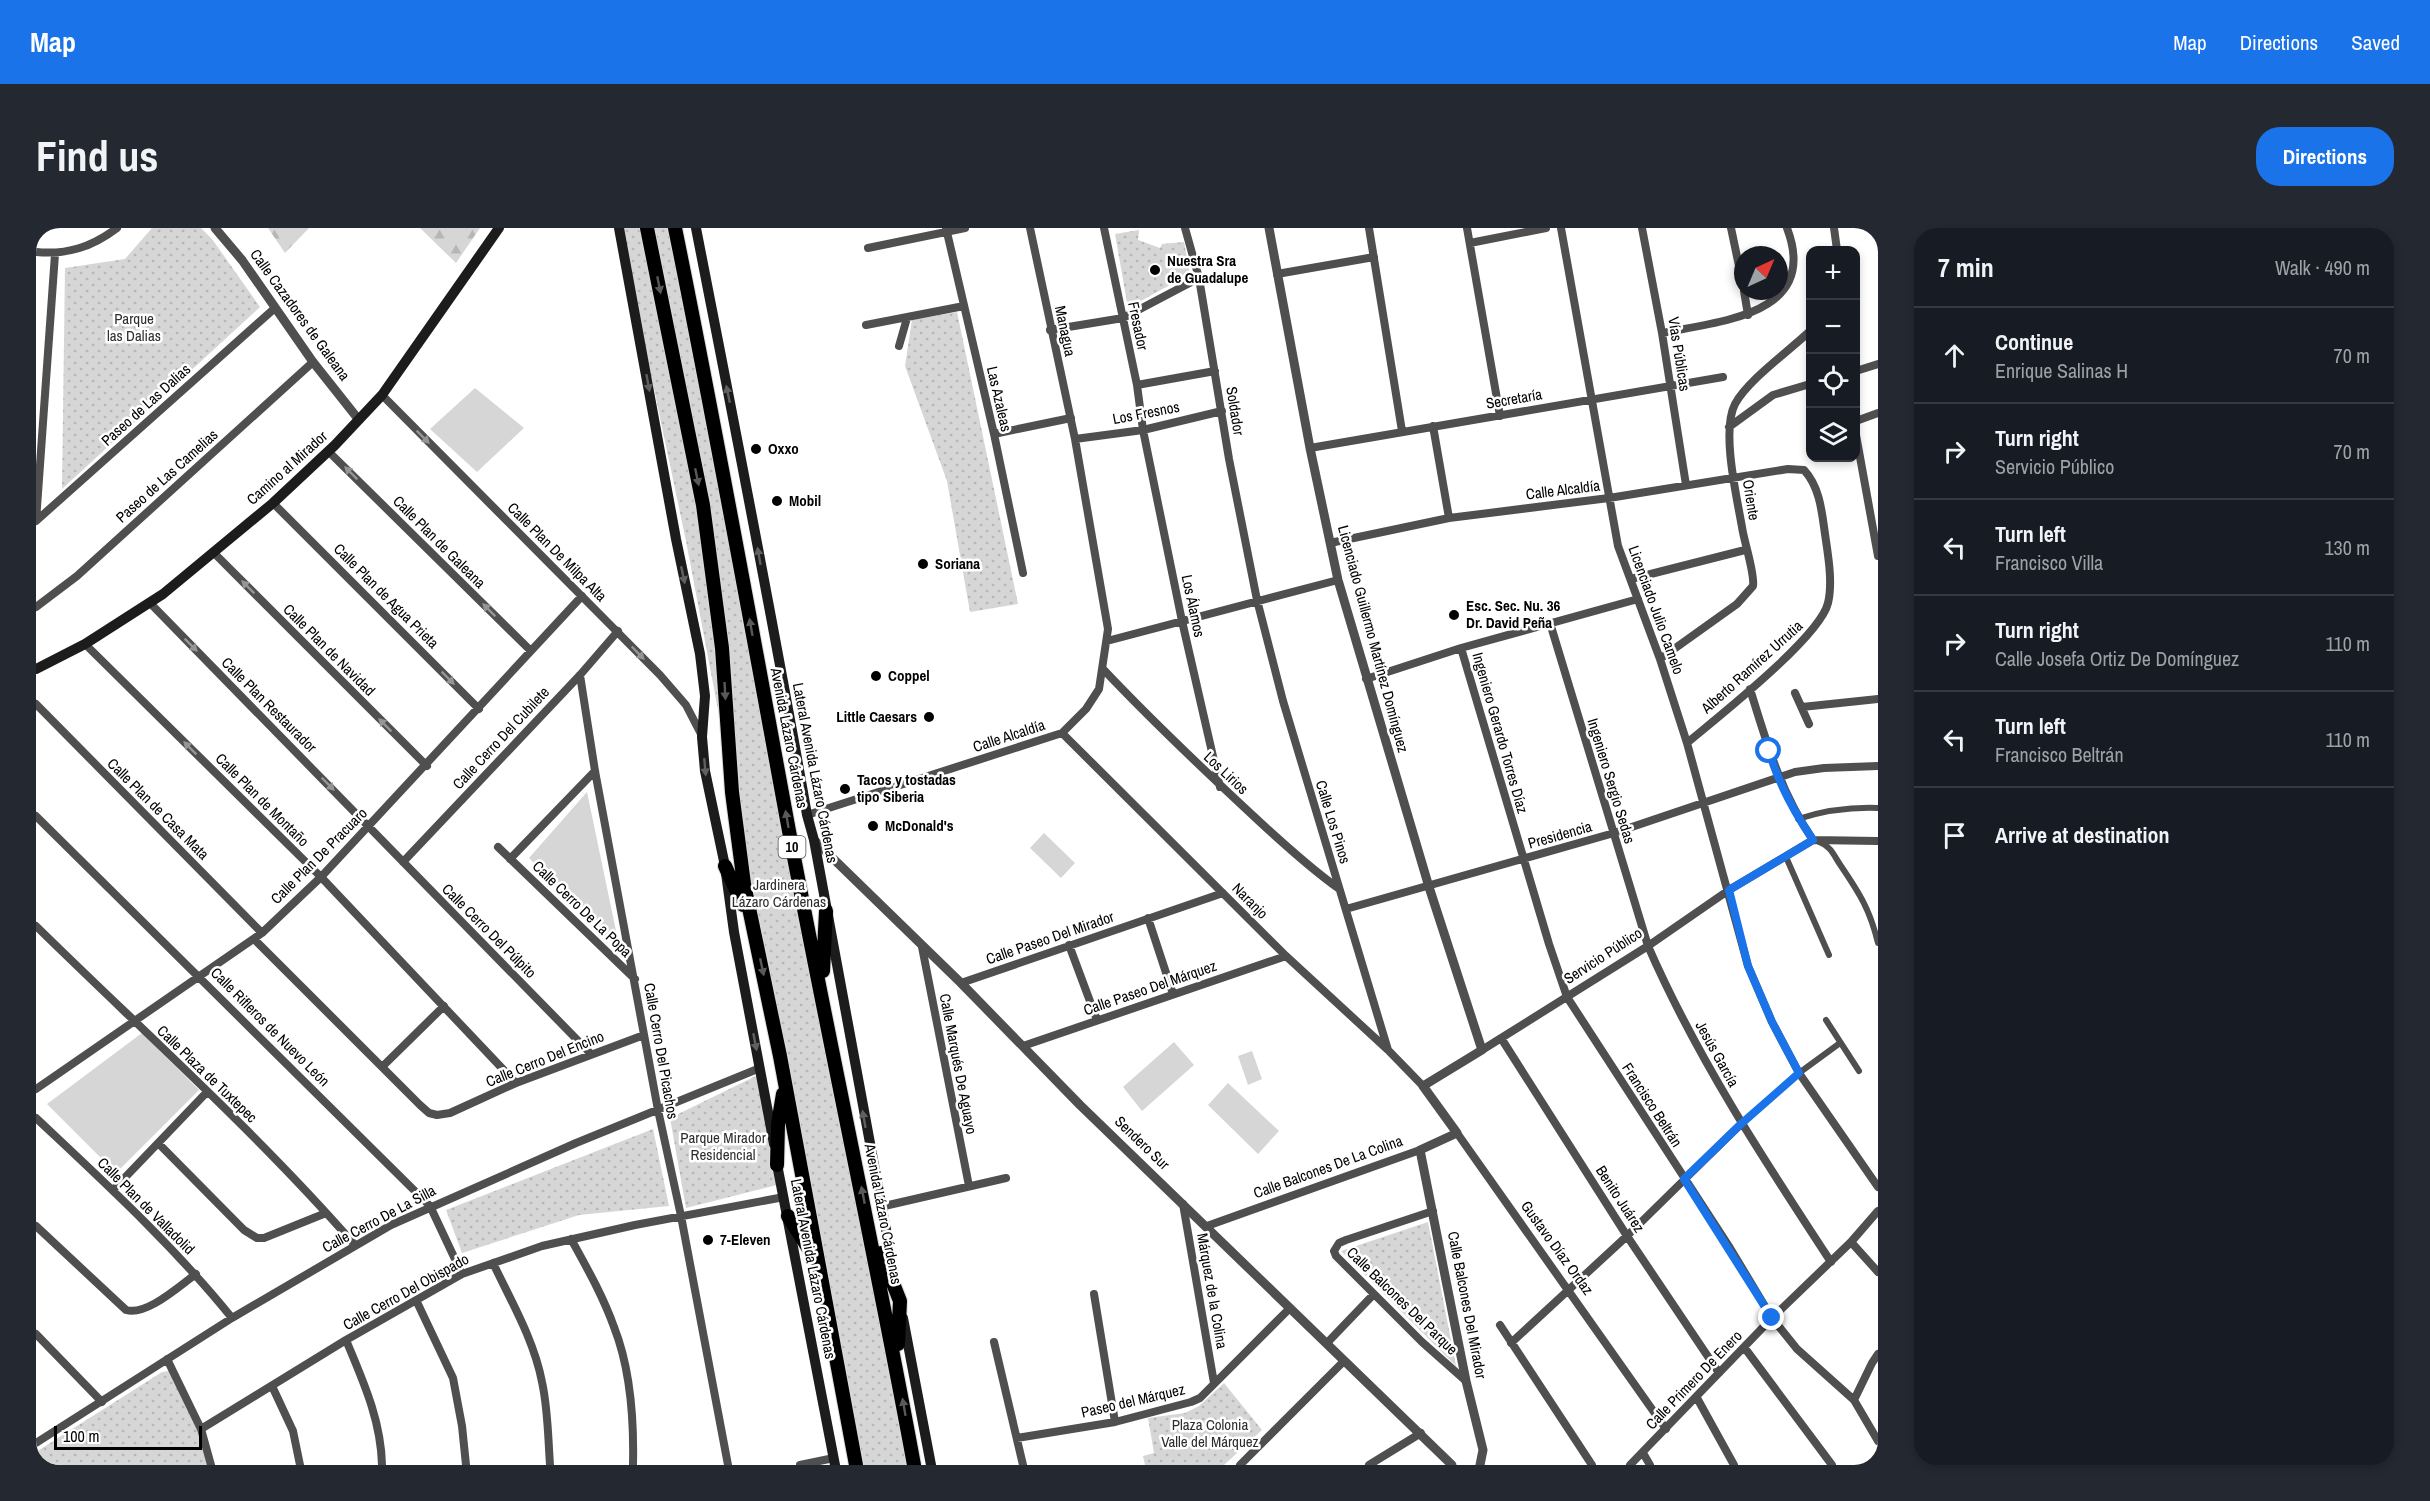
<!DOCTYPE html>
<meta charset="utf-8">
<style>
:root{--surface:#171b24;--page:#242831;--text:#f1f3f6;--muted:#9ea1a6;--line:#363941;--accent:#1a73e8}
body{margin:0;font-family:"Archivo Narrow",sans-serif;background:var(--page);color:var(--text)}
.controls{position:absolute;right:18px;top:18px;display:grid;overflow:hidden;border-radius:12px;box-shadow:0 3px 9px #0003}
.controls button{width:54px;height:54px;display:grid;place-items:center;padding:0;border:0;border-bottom:2px solid var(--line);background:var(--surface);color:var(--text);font:30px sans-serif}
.compass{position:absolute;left:1698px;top:18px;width:54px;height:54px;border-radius:50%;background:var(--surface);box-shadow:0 3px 9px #0003;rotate:44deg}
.scale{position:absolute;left:18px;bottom:15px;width:148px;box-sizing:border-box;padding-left:6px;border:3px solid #000;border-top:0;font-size:16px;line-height:21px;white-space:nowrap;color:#000;-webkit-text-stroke:4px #fff;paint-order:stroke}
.stop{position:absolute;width:18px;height:18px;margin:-14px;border:4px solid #1a73e8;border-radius:50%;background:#fff}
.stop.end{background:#1a73e8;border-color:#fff;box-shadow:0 2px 6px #0008}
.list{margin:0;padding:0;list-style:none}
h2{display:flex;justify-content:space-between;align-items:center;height:78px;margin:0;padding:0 24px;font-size:26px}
h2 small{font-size:20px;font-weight:400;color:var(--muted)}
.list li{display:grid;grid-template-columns:39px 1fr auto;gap:18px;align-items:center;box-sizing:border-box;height:96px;padding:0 24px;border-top:2px solid var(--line)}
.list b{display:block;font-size:22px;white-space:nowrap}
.list p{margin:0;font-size:20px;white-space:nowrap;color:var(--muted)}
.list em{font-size:20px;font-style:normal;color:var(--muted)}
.icon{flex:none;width:33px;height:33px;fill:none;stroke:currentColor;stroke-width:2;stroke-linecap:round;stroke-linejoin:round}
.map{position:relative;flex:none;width:1842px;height:1237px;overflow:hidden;border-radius:24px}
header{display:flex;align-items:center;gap:36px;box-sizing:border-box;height:84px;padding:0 30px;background:var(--accent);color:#fff}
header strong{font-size:28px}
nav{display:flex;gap:33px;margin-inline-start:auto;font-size:21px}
.intro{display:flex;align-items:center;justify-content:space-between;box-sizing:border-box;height:144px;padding:0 36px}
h1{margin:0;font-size:42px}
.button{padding:15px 27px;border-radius:24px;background:var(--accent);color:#fff;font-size:21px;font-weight:700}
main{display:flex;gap:36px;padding:0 36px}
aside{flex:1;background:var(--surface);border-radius:24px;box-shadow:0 3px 9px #0003}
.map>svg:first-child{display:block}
.green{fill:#d6d6d6}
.forest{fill:url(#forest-firs)}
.park{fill:url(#park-dots)}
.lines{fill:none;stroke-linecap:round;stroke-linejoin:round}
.trunk-casing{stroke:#dbdbdb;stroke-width:16}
.pedestrian{stroke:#4f4f4f;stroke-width:6}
.minor{stroke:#4f4f4f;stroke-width:8}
.tertiary{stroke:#4f4f4f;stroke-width:9}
.secondary{stroke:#1c1c1c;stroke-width:10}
.trunk{stroke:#000;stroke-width:14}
.oneway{fill:#595959}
.oneway2{fill:#606060}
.oneway3{fill:#959595}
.route{stroke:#1a73e8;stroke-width:8}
.poi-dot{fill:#000;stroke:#fff;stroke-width:2}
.labels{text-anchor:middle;stroke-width:5;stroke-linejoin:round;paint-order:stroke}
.shield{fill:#fff;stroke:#4c4c4c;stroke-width:1.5}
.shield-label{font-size:14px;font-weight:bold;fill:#000}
.poi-label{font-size:15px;font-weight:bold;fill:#000;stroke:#fff;text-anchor:start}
.street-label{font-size:15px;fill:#000;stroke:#fff}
.park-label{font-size:15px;fill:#2d2d2d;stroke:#fff}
</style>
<header>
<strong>Map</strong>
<nav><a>Map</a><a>Directions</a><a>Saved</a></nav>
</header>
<div class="intro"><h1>Find us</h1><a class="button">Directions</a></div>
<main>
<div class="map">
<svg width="1842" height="1237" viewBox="0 0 1842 1237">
<defs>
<pattern id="forest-firs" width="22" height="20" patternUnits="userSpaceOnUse" patternTransform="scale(1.5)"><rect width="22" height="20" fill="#d6d6d6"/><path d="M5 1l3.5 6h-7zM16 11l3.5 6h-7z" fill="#b6b6b6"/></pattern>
<pattern id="park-dots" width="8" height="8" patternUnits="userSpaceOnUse" patternTransform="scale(1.5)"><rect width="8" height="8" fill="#d6d6d6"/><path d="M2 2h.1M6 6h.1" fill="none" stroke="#b6b6b6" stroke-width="1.8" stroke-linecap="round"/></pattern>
</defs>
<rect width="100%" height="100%" fill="#fff"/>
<!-- green -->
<path class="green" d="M439,160l49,40 -47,44 -47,-43z
M551,564l33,158 -91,-92z
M1008,605l31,30 -14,15 -31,-30z
M106,805l57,57 -83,83 -69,-69z
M1138,814l20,23 -52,46 -19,-24z
M1216,823l10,28 -14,6 -10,-29z
M1192,855l51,48 -21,23 -50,-49z"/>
<!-- forest -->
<path class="forest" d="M232,0h41l-24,25z
M384,0h60l-24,35z"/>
<!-- park -->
<path class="park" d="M116,0h49l11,11 48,68 -198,182 3,-221 60,-9z
M587,0h54l129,656 33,195 78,386h-56l-175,-924 -45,-214z
M1103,2l-1,10 22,8 2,-4 22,-2 6,32 -62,34 -13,-74z
M921,84l61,292 -48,8 -23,-131 -42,-115 7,-46z
M722,847l19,110 -91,23 -16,-90z
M617,901l16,77 -90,9 -117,38 -16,-43z
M1392,994l28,144 -115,-115z
M133,1143l31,61 7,33h-171v-13l126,-80z
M1188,1155l38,47 -38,35h-79l-2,-9 11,-3 -6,-35 37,-5 14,-7z"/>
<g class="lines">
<defs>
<path id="trunk" d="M611,0l56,277 19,143 10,144 12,92 36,172 76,409
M639,0c41,201 77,402 114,603 40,212 86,422 125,634
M689,638l18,39
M787,743l3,-60
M741,937l1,-41 5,-30
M752,988l26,41
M845,1025l19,48 -2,43"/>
</defs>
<!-- trunk casing -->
<use href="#trunk" class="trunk-casing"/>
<!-- pedestrian -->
<path class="pedestrian" d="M1762,591c28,-9 51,-12 80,-11
M1783,614c12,4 15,14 22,24 19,28 29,44 37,77
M1750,629l43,98
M1790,792l33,51
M1705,896l58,-51 41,-30"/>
<!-- minor -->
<path class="minor" d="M910,0l48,206 29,139
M1068,0l33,157 6,45 39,191 38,166
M1149,0l14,50 30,181 28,141 26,101 105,349
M1333,0l33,203
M1431,0l33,188
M1525,0l57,318 42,113 27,84 61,223 24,56 27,51 79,114
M1606,0l20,105 24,152
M1695,0l12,57
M1798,0l3,22
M1434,15l76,-15
M832,20l97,-20
M0,24c31,3 56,-5 81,-24
M1241,46l97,-17
M1708,63l4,24
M830,97l98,-19
M1014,102l73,-12 76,-40
M1626,105c59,-12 158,-18 125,-105
M863,118l8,-28
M1820,143l22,-7
M1101,157l78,-14
M346,167l278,280 26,30 15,29
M1820,193l22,-8
M1397,198l16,92
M1693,199l44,-32 37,-11
M958,206l77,-16
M1820,207l22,121
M1039,211l68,-9 79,-19
M1274,220l413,-71
M292,223l203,200
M237,275l206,206
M0,293l239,-213
M0,293l19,-267
M1294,315l119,-25 160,-20 179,-29 16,1c16,17 18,43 21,64 3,21 8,48 3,69 -8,34 -110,114 -141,140
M177,324l214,214
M1595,351l114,-29
M114,375l441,451
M0,379l41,-31 236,-214
M1514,395l98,323c49,112 116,214 183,316
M1071,413l231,-61
M49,416l236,233 195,206
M1425,420l88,296 18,53 163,251 42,70 25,31 57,51
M1624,431l77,-55 16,-18c2,-13 -9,-44 -11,-59 -5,-29 -21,-96 -7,-123 13,-24 54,-53 75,-73
M1067,441c51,54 104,104 158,154 25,23 49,45 77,65
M544,447l15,96 63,339 23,106 47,249
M1330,451l95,-31 177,-49
M1759,465l14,31
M0,476l226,229
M1766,479l76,-8
M1026,505l224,223 102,94 35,36
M771,587l255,-82 24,-24 13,-20 9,-60 -33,-190 -45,-211
M0,588l394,390 32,68
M1777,612l65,1
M462,619l137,132
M474,631l85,-88
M367,634l177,-187 38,-44
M1310,681l268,-76 181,-61 29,-4 54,-2
M1112,690l25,76
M0,698c107,105 220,206 319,319
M218,711l166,166 9,8 8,2 13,-2 66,-30 128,-48
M1033,717l28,75
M886,719l47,239
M925,755l262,-90
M1465,810l126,198 92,137
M987,818l263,-90
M1446,822l166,-104 81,-56 84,-50c-33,-49 -46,-96 -63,-151
M347,838l61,-60
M0,861l226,-156 59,-56 261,-281
M0,890c68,64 137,127 196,200
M1421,905l209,296
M122,915l86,87 13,8h7l62,-25
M77,962l94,-98
M1147,976l31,179
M844,979l126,-29
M1397,983l-87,29 -7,3 -5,8 2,5 86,86 44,39
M0,998l90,84c21,6 53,-24 70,-36
M1171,998l213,-76
M535,1011c16,29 32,57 43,88 17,43 20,93 19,138
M1815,1014l27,30
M457,1035c18,38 41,77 49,119 6,27 6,55 8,83
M1058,1066l21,128
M380,1072l37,78 9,48 4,39
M1464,1097l92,140
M0,1106l66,68
M310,1112c17,41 35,80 36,125
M958,1114l29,123
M1291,1115l46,-48
M1475,1115l116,-107 114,-112
M1708,1119l88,118
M1842,1126l-6,9 -18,37 24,41
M131,1131l34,70 10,36
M236,1158l21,45 7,34
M1661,1170l37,67
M165,1201l145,-89 116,-66 80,-28 93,-21 149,-28
M981,1210l98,-16 76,-20 9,-4 90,-90
M0,1215l196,-125 159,-93 185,-82 184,-75
M1607,1225l7,12
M764,1237l34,-7
M1204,1237l104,-104
M1333,1237l52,-32
M1594,1237l142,-147 79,-76 27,-31"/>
<!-- tertiary -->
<path class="tertiary" d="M179,0l27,32 71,102 46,58
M1233,0l41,220 28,132 91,307 53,163 -59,36 34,47 -37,17 46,231 17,69 -3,15
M778,612l147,143 119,122 372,360"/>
<!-- secondary -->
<path class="secondary" d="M583,0l57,311 24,115 5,42 -3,41 3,34 20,95 9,66 40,212
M660,0c38,195 77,391 111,587l7,25 80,433
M0,441l49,-25 78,-50 110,-91 62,-58 47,-50 117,-167
M740,931l59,306
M867,1090l28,147"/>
<!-- trunk -->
<use href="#trunk" class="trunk"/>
</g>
<!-- one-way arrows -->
<defs><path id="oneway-solid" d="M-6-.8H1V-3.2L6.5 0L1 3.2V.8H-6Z" transform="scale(1.5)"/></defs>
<g class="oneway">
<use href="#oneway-solid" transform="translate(623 57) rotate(79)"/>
<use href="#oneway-solid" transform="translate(661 249) rotate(78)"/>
<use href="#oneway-solid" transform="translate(715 399) rotate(-100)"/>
<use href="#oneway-solid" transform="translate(689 463) rotate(87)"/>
<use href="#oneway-solid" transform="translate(751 591) rotate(-100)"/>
<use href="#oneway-solid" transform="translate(726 739) rotate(78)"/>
<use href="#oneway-solid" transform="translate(827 967) rotate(-101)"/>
<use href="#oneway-solid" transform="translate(868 1179) rotate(-100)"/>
</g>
<g class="oneway2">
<use href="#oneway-solid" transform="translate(612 155) rotate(80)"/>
<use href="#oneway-solid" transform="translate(692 166) rotate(-102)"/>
<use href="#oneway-solid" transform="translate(723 328) rotate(-100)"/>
<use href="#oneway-solid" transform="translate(647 347) rotate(78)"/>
<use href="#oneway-solid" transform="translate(669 539) rotate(85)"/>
<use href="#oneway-solid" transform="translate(719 814) rotate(79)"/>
<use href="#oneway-solid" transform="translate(828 891) rotate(-100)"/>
</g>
<g class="oneway3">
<use href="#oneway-solid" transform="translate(387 209) rotate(45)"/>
<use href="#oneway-solid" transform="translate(315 245) rotate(-135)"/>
<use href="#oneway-solid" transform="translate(212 359) rotate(-135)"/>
<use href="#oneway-solid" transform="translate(453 382) rotate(-135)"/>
<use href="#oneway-solid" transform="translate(155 417) rotate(45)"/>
<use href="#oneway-solid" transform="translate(602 425) rotate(46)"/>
<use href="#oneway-solid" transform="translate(412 450) rotate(45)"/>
<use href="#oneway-solid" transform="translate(349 497) rotate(-135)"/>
<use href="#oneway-solid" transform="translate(154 520) rotate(-135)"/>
<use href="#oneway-solid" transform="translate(292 556) rotate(45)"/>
</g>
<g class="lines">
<!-- route -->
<path class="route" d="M1733,523c9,32 25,61 44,89l-84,50 19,76 24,56 27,51 -58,51 -57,55 88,139"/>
</g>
<!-- markers -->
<g class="poi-dot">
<circle cx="1119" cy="42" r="6"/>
<circle cx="720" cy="221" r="6"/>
<circle cx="741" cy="273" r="6"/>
<circle cx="887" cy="336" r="6"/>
<circle cx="1418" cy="387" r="6"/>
<circle cx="840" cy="448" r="6"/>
<circle cx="893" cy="489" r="6"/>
<circle cx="809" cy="561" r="6"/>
<circle cx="837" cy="598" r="6"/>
<circle cx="672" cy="1012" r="6"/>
</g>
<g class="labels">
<!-- shield labels -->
<rect class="shield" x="742.5" y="608" width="27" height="22" rx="4.5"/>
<g class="shield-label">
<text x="756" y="624">10</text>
</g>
<!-- poi labels -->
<g class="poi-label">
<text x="1131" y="38">Nuestra Sra<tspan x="1131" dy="17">de Guadalupe</tspan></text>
<text x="732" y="226">Oxxo</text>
<text x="753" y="278">Mobil</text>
<text x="899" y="341">Soriana</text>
<text x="1430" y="383">Esc. Sec. Nu. 36<tspan x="1430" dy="17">Dr. David Peña</tspan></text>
<text x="852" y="453">Coppel</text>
<text x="881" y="494" text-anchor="end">Little Caesars</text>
<text x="821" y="557">Tacos y tostadas<tspan x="821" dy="17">tipo Siberia</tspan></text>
<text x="849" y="603">McDonald's</text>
<text x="684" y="1017">7-Eleven</text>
</g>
<!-- street labels -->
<g class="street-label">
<text transform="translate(264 87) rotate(54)" y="5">Calle Cazadores de Galeana</text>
<text transform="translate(1102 98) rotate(78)" y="5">Fresador</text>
<text transform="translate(1029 103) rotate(78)" y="5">Managua</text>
<text transform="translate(1643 126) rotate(81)" y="5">Vías Públicas</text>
<text transform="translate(963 171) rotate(77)" y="5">Las Azaleas</text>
<text transform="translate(1478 171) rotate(-10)" y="5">Secretaría</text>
<text transform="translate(110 177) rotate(-42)" y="5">Paseo de Las Dalias</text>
<text transform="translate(1199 183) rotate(81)" y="5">Soldador</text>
<text transform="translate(1110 185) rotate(-11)" y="5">Los Fresnos</text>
<text transform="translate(251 240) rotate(-42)" y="5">Camino al Mirador</text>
<text transform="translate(131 248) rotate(-42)" y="5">Paseo de Las Camelias</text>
<text transform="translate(1527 262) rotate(-7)" y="5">Calle Alcaldía</text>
<text transform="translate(1715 272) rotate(81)" y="5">Oriente</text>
<text transform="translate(403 314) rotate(45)" y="5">Calle Plan de Galeana</text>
<text transform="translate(521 324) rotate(45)" y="5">Calle Plan De Milpa Alta</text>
<text transform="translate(350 368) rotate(45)" y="5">Calle Plan de Agua Prieta</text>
<text transform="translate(1157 378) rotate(78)" y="5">Los Álamos</text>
<text transform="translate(1620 382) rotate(70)" y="5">Licenciado Julio Camelo</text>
<text transform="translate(1337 411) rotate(75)" y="5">Licenciado Guillermo Martínez Domínguez</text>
<text transform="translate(293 422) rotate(45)" y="5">Calle Plan de Navidad</text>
<text transform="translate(1716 439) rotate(-42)" y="5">Alberto Ramírez Urrutia</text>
<text transform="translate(233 477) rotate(45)" y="5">Calle Plan Restaurador</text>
<text transform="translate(1464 505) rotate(74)" y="5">Ingeniero Gerardo Torres Díaz</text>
<text transform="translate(973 508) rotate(-18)" y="5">Calle Alcaldía</text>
<text transform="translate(465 510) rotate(-47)" y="5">Calle Cerro Del Cubilete</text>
<text transform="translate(753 510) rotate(79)" y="5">Avenida Lázaro Cárdenas</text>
<text transform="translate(779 545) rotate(79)" y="5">Lateral Avenida Lázaro Cárdenas</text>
<text transform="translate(1190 545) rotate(43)" y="5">Los Lirios</text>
<text transform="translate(1575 553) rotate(73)" y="5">Ingeniero Sergio Sedas</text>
<text transform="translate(226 572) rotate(45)" y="5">Calle Plan de Montaño</text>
<text transform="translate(122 581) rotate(45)" y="5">Calle Plan de Casa Mata</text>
<text transform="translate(1297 594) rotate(73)" y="5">Calle Los Pinos</text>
<text transform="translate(1524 607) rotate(-16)" y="5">Presidencia</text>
<text transform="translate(283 628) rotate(-45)" y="5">Calle Plan De Pracuaro</text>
<text transform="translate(1214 673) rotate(45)" y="5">Naranjo</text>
<text transform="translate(546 681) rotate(44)" y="5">Calle Cerro De La Popa</text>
<text transform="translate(453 703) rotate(45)" y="5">Calle Cerro Del Púlpito</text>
<text transform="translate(1014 710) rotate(-19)" y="5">Calle Paseo Del Mirador</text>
<text transform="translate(1567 728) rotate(-33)" y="5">Servicio Público</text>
<text transform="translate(1114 760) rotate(-19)" y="5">Calle Paseo Del Márquez</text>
<text transform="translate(234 799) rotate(45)" y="5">Calle Rifleros de Nuevo León</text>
<text transform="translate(625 823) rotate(80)" y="5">Calle Cerro Del Picachos</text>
<text transform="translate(1681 826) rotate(61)" y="5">Jesús García</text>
<text transform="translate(509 831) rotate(-22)" y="5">Calle Cerro Del Encino</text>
<text transform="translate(922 836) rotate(79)" y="5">Calle Marqués De Aguayo</text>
<text transform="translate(171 846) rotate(44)" y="5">Calle Plaza de Tuxtepec</text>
<text transform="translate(1616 877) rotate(57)" y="5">Francisco Beltrán</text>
<text transform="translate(1106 915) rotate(44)" y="5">Sendero Sur</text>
<text transform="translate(1292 939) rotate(-20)" y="5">Calle Balcones De La Colina</text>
<text transform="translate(1584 971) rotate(57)" y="5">Benito Juárez</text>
<text transform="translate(110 978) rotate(45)" y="5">Calle Plan de Valladolid</text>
<text transform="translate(847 986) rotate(79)" y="5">Avenida Lázaro Cárdenas</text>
<text transform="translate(343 991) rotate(-28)" y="5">Calle Cerro De La Silla</text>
<text transform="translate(1521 1020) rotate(54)" y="5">Gustavo Díaz Ordaz</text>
<text transform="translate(777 1041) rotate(79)" y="5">Lateral Avenida Lázaro Cárdenas</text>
<text transform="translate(1176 1063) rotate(80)" y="5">Márquez de la Colina</text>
<text transform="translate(370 1064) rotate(-29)" y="5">Calle Cerro Del Obispado</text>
<text transform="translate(1366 1073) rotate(44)" y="5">Calle Balcones Del Parque</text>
<text transform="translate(1431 1077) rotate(79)" y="5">Calle Balcones Del Mirador</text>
<text transform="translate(1658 1152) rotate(-46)" y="5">Calle Primero De Enero</text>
<text transform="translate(1097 1173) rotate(-13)" y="5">Paseo del Márquez</text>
</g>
<!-- park labels -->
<g class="park-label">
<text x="98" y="96">Parque<tspan x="98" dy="17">las Dalias</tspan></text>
<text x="743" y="662">Jardinera<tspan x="743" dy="17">Lázaro Cárdenas</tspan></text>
<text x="687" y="915">Parque Mirador<tspan x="687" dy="17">Residencial</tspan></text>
<text x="1174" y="1202">Plaza Colonia<tspan x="1174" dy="17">Valle del Márquez</tspan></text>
</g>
</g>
</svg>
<div class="controls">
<button>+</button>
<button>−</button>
<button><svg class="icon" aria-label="locate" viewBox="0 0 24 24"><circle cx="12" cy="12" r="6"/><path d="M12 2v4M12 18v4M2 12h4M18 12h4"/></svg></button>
<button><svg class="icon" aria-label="layers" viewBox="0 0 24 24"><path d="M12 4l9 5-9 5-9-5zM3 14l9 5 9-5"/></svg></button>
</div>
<svg class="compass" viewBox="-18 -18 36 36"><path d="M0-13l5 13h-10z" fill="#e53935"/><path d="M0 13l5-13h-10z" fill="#9ea1a6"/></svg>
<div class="scale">100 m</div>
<div class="stop" style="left:1733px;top:523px"></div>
<div class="stop end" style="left:1736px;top:1090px"></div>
</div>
<aside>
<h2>7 min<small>Walk · 490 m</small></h2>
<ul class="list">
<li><svg class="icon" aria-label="ahead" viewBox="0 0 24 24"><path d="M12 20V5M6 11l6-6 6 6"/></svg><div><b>Continue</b><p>Enrique Salinas H</p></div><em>70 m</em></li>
<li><svg class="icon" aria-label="right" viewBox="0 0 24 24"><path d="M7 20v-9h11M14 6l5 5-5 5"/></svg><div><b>Turn right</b><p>Servicio Público</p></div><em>70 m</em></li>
<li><svg class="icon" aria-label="left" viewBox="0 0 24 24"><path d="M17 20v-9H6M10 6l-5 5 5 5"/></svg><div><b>Turn left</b><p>Francisco Villa</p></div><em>130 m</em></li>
<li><svg class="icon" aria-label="right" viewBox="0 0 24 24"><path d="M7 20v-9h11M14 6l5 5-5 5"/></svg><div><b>Turn right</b><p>Calle Josefa Ortiz De Domínguez</p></div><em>110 m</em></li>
<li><svg class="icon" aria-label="left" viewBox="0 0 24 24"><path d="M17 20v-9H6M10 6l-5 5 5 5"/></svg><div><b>Turn left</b><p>Francisco Beltrán</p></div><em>110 m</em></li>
<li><svg class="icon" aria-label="arrive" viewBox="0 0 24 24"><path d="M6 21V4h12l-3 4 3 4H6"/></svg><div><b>Arrive at destination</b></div></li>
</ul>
</aside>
</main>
